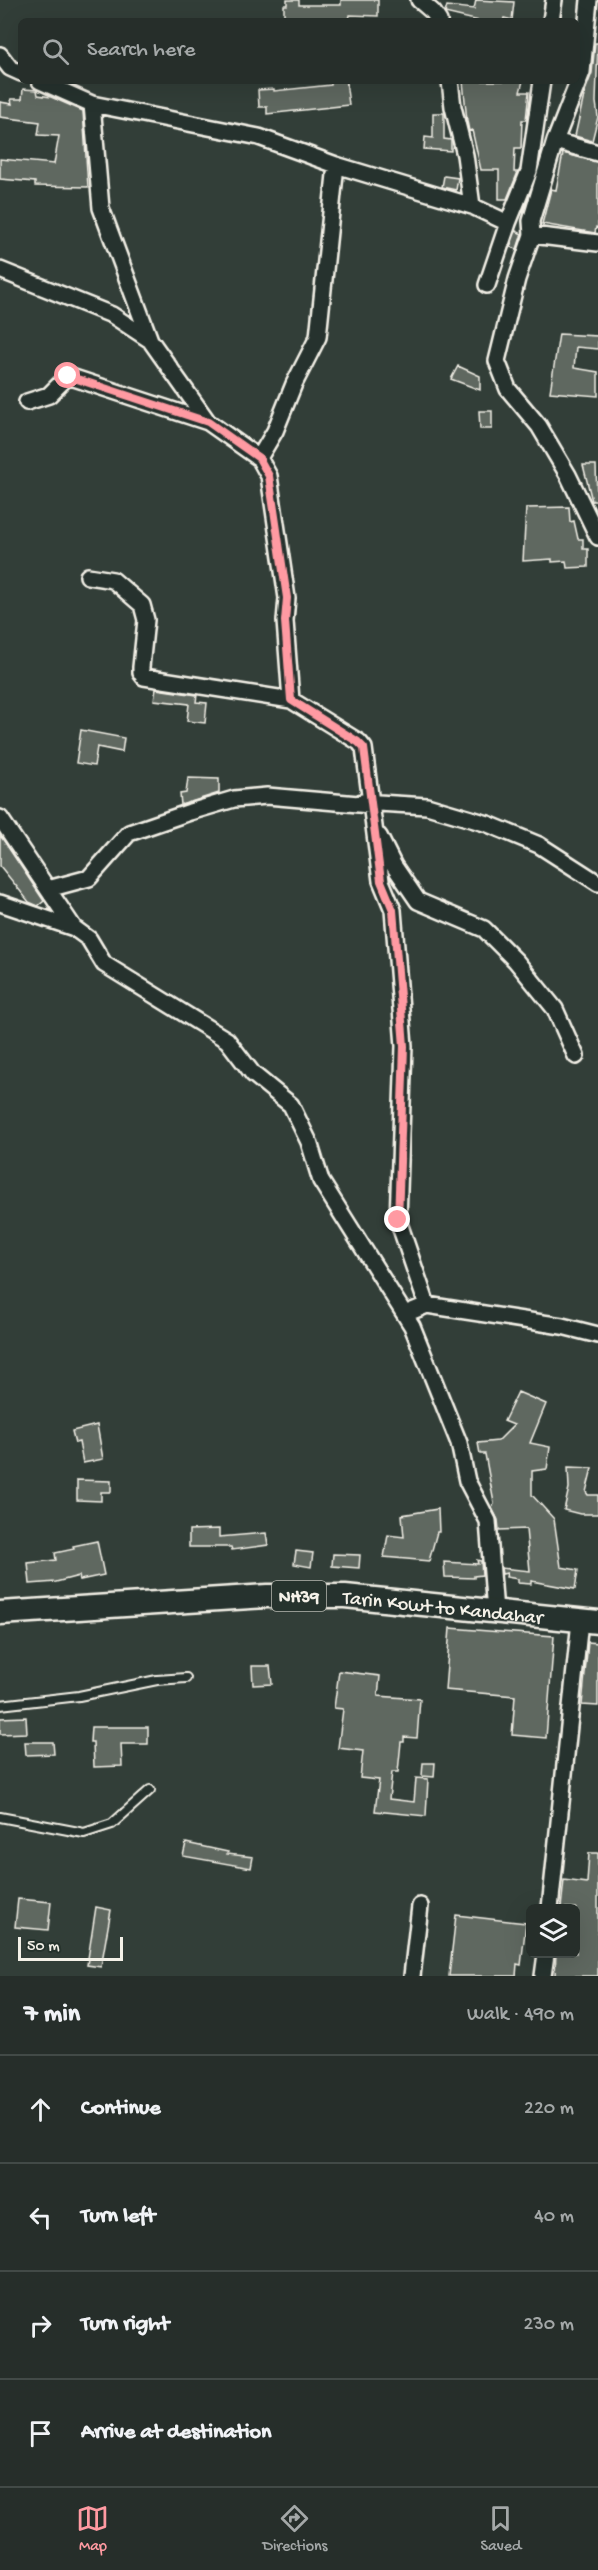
<!DOCTYPE html>
<meta charset="utf-8">
<style>
:root{--surface:#262e2a;--page:#2e3632;--text:#f1f3f6;--muted:#a4a8a8;--line:#424a47;--accent:#ff9aa2}
body{margin:0;font-family:"Gochi Hand",sans-serif;background:var(--page);color:var(--text)}
.controls{position:absolute;right:18px;bottom:18px;display:grid;overflow:hidden;border-radius:9px;box-shadow:0 6px 24px #0002}
.controls button{width:54px;height:54px;display:grid;place-items:center;padding:0;border:0;border-bottom:2px solid var(--line);background:var(--surface);color:var(--text);font:30px sans-serif}
.scale{position:absolute;left:18px;bottom:15px;width:105px;box-sizing:border-box;padding-left:6px;border:3px solid #f4f1e8;border-top:0;font-size:16px;line-height:21px;white-space:nowrap;color:#f4f1e8;-webkit-text-stroke:4px #26332d;paint-order:stroke}
.stop{position:absolute;width:18px;height:18px;margin:-14px;border:4px solid #ff9aa2;border-radius:50%;background:#fff}
.stop.end{background:#ff9aa2;border-color:#fff;box-shadow:0 2px 6px #0008}
.list{margin:0;padding:0;list-style:none}
h2{display:flex;justify-content:space-between;align-items:center;height:78px;margin:0;padding:0 24px;font-size:26px}
h2 small{font-size:20px;font-weight:400;color:var(--muted)}
.list li{display:grid;grid-template-columns:39px 1fr auto;gap:18px;align-items:center;box-sizing:border-box;height:108px;padding:0 24px;border-top:2px solid var(--line)}
.list b{display:block;font-size:22px;white-space:nowrap}
.list em{font-size:20px;font-style:normal;color:var(--muted)}
.icon{flex:none;width:33px;height:33px;fill:none;stroke:currentColor;stroke-width:2;stroke-linecap:round;stroke-linejoin:round}
.map{position:relative;flex:none;width:598px;height:1976px;overflow:hidden}
.search{position:absolute;background:var(--surface);box-shadow:0 6px 24px #0002;left:18px;right:18px;top:18px;height:66px;display:flex;align-items:center;gap:15px;box-sizing:border-box;padding:0 21px;border-radius:9px;color:var(--muted);font-size:22px}
.sheet{height:510px;background:var(--surface)}
nav{display:flex;justify-content:space-around;align-items:center;box-sizing:border-box;height:84px;border-top:2px solid var(--line);background:var(--surface);font-size:16px;color:var(--muted)}
nav a{display:grid;justify-items:center;gap:3px}
nav .on{color:var(--accent)}
.map>svg:first-child{display:block}
.building{fill:#5f6861;stroke:#f4f1e8;stroke-width:1.5}
.lines{fill:none;stroke-linecap:round;stroke-linejoin:round}
.lane-casing{stroke:#f4f1e8;stroke-width:12}
.street-casing{stroke:#f4f1e8;stroke-width:20}
.primary-casing{stroke:#f4f1e8;stroke-width:27}
.lane{stroke:#26332d;stroke-width:8}
.street{stroke:#26332d;stroke-width:15}
.primary{stroke:#26332d;stroke-width:22}
.route{stroke:#ff9aa2;stroke-width:8}
.labels{text-anchor:middle;stroke-width:4.5;stroke-linejoin:round;paint-order:stroke}
.shield{fill:#26332d;stroke:#b6b8b0;stroke-width:1.5}
.shield-label{font-size:18px;font-weight:bold;fill:#f4f1e8}
.street-label{font-size:20px;fill:#f4f1e8;stroke:#26332d}
</style>
<div class="map">
<svg width="598" height="1976" viewBox="0 0 598 1976">
<rect width="100%" height="100%" fill="#323e38"/>
<filter id="ink" filterUnits="userSpaceOnUse"><feTurbulence type="fractalNoise" baseFrequency=".0167" numOctaves="2"/><feDisplacementMap in="SourceGraphic" scale="12" xChannelSelector="R" yChannelSelector="G"/><feConvolveMatrix kernelMatrix="1 2 1 2 8 2 1 2 1" color-interpolation-filters="sRGB"/></filter>
<g filter="url(#ink)">
<!-- building -->
<path class="building" d="M287,0h12v5h42v-5h37v16l-28,-1 -1,5h-65v-15h3z
M476,0l38,2 -2,18 -8,-2 -1,3h-24l-34,-8 2,-7 27,3z
M595,43h3l-2,59 2,15 -6,24 -17,-5 10,-45 7,-18z
M331,81h15l3,24 -82,9v-7h-8l-1,-17 16,-1v2l57,-6z
M463,81h60l-3,11h9l-3,28h-4l-1,28h-6l-1,24h4l-11,27h-8v-29h-18l-9,-40 -3,1 -2,-10z
M23,89l14,1 1,5 13,2 32,14 5,76 -53,-1v-4l-35,-3v-20l54,5 5,-28 -21,-1 2,-13 -40,-5v-15l12,2 -1,-5h11z
M433,113h11v26l7,1v11l-27,-2 1,-12 8,1z
M563,153l35,9v66l-2,-1 -1,6 -53,-9 9,-35 5,1z
M444,176l14,2 -2,12 -14,-3z
M516,231l6,3 -5,15 -7,-2z
M559,334l39,2v13l-22,-2 -2,21 24,4v24l-48,-4z
M458,366l22,10v14l-29,-11z
M479,411h13v18h-12z
M583,465h13l1,36h-5z
M569,507l1,15 4,-1 4,18h5v10h5v18l-21,1 -1,-7 -14,1v-3l-29,2 3,-53z
M156,689l41,6 -1,7 11,1 -2,20 -18,-2 2,-17 -35,-4z
M81,730l43,8 -2,14 -25,-5 -3,19 -18,-3z
M188,778l31,1v14l-38,12 -1,-11 6,-1z
M0,835l44,66 -6,5 -9,-4 -29,-36z
M518,1392l28,12 -16,39 20,4 -3,22 -15,2v24l22,24 7,48 17,3 -3,19 -44,-8v3l-13,-1v-4l-12,-2 1,-4 -5,1 -1,-6 29,3 -4,-42 -27,1 -1,-10 -6,-12 2,-5 -9,-49h-5l-2,-11 20,-2 16,-16 -10,-4z
M97,1425l6,34 -20,4 -4,-21 -4,1 -3,-12z
M568,1467l24,1 -6,24 2,3h10v19h-18l-16,-4 5,-22z
M77,1480l34,1v11h-10v9l-24,-1z
M438,1509l1,23h-2l-8,29 -45,-4 4,-22 16,2 -2,-22z
M219,1529v8l47,-4 2,12 -36,5 -1,-3h-42v-17z
M97,1541l7,34 -24,5 -1,-4 -23,6 -26,2 -2,-21 28,-3 -1,-7 19,-4 -1,-3z
M296,1551l17,2 -2,14 -17,-3z
M333,1554l27,1 -1,13 -27,-2z
M477,1560l4,1 1,14 -8,1v2l-29,-1 -1,-15 34,2z
M450,1628l104,8 -8,102 -34,-3 3,-39 -70,-6z
M588,1642l10,1v63l-16,-1z
M252,1666h18l2,18 -19,1z
M339,1671l41,5 -2,20 42,3 -3,39 -13,-1v5h-3l-3,30h-6l-3,27 25,3 2,-24 12,1 -2,37 -51,-5 4,-31 -19,-2 3,-27 -25,-3 5,-39 -9,-1z
M26,1717l1,16 -27,1v-16z
M91,1727h57v17h-27l1,22 -28,1 -1,-25h-3z
M25,1742h28l1,12 -28,1z
M423,1763h12l-1,14 -12,-1z
M186,1843l42,9 -1,2 26,3 -2,11 -68,-12z
M589,1853h9v123h-43l1,-23h20v-45h-15l3,-28 23,3z
M18,1899l33,3 -3,28 -33,-3z
M96,1907l15,3 -10,57 -14,-2z
M456,1915l70,8 -5,42 -4,-1 -1,12h-67z"/>
<g class="lines">
<defs>
<path id="lane" d="M0,1705l79,-9 78,-16 29,-2
M0,1817l84,16 28,-9 38,-34"/>
<path id="street" d="M419,0l14,12 6,9
M589,0l-7,72 -27,69 -24,80 1,14 -15,44 -20,82 11,28 31,37 29,49 30,62
M551,21l3,-21
M0,55l10,13 11,5
M40,81l52,23 167,33 77,28 136,41 36,17
M450,81l3,26 12,48 7,51
M92,104l9,104 49,132
M555,141l43,12
M532,235l66,8
M0,270l112,45 38,25 58,82 51,36 10,18 18,122 -2,23 6,79
M487,285l21,-62 21,-52 13,-90
M27,402l22,-7 19,-19 140,46
M259,458l16,-27 19,-47 24,-47 18,-172
M88,576l25,4 29,25 4,15 -5,47v6l3,4 147,23 68,42 5,6 17,133 12,29 11,136 -6,174 29,85
M363,804l-1,-2 65,4 61,18 51,21 59,38
M0,818l74,110 15,11 15,25 123,76 26,34 38,31 18,37 12,39 91,145 47,117 8,38 21,40 7,91
M379,836l15,30 24,35 66,28 32,32 39,48 21,47
M48,889l41,-11 40,-45 61,-21 44,-13 33,-3 103,9
M0,903l74,25
M405,1314l22,-9 135,21 36,9
M550,1908l30,-287
M412,1976l8,-70
M543,1976l3,-22"/>
<g id="primary">
<path id="s1" d="M0,1613l267,-17h78l253,26"/>
</g>
</defs>
<!-- lane casing -->
<use href="#lane" class="lane-casing"/>
<!-- street casing -->
<use href="#street" class="street-casing"/>
<!-- primary casing -->
<use href="#primary" class="primary-casing"/>
<!-- lane -->
<use href="#lane" class="lane"/>
<!-- street -->
<use href="#street" class="street"/>
<!-- primary -->
<use href="#primary" class="primary"/>
</g>
</g>
<g class="lines" filter="url(#ink)">
<!-- route -->
<path class="route" d="M68,376l140,46 51,36 10,18 18,122 -2,23 6,79 67,42 6,6 17,133 12,29 11,136 -6,174"/>
</g>
<g class="labels">
<!-- shield labels -->
<rect class="shield" x="272" y="1581" width="54" height="30" rx="4.5"/>
<g class="shield-label">
<text x="299" y="1602">NH39</text>
</g>
<!-- street labels -->
<g class="street-label">
<text dy="7" stroke="none"><textPath href="#s1" startOffset="444">Tarin Kowt to Kandahar</textPath></text>
</g>
</g>
</svg>
<div class="controls">
<button><svg class="icon" aria-label="layers" viewBox="0 0 24 24"><path d="M12 4l9 5-9 5-9-5zM3 14l9 5 9-5"/></svg></button>
</div>
<div class="scale">50 m</div>
<div class="stop" style="left:68px;top:376px"></div>
<div class="stop end" style="left:398px;top:1220px"></div>
<div class="search"><svg class="icon" aria-label="search" viewBox="0 0 24 24"><circle cx="10" cy="10" r="6"/><path d="M15 15l6 6"/></svg>Search here</div>
</div>
<section class="sheet">
<h2>7 min<small>Walk · 490 m</small></h2>
<ul class="list">
<li><svg class="icon" aria-label="ahead" viewBox="0 0 24 24"><path d="M12 20V5M6 11l6-6 6 6"/></svg><div><b>Continue</b></div><em>220 m</em></li>
<li><svg class="icon" aria-label="left" viewBox="0 0 24 24"><path d="M17 20v-9H6M10 6l-5 5 5 5"/></svg><div><b>Turn left</b></div><em>40 m</em></li>
<li><svg class="icon" aria-label="right" viewBox="0 0 24 24"><path d="M7 20v-9h11M14 6l5 5-5 5"/></svg><div><b>Turn right</b></div><em>230 m</em></li>
<li><svg class="icon" aria-label="arrive" viewBox="0 0 24 24"><path d="M6 21V4h12l-3 4 3 4H6"/></svg><div><b>Arrive at destination</b></div></li>
</ul>
</section>
<nav>
<a class="on"><svg class="icon" aria-label="map" viewBox="0 0 24 24"><path d="M3 6l6-2 6 2 6-2v14l-6 2-6-2-6 2zM9 4v14M15 6v14"/></svg>Map</a>
<a><svg class="icon" aria-label="directions" viewBox="0 0 24 24"><path d="M12 3l9 9-9 9-9-9zM9 14v-3h6M13 9l2 2-2 2"/></svg>Directions</a>
<a><svg class="icon" aria-label="saved" viewBox="0 0 24 24"><path d="M7 4h10v16l-5-4-5 4z"/></svg>Saved</a>
</nav>
